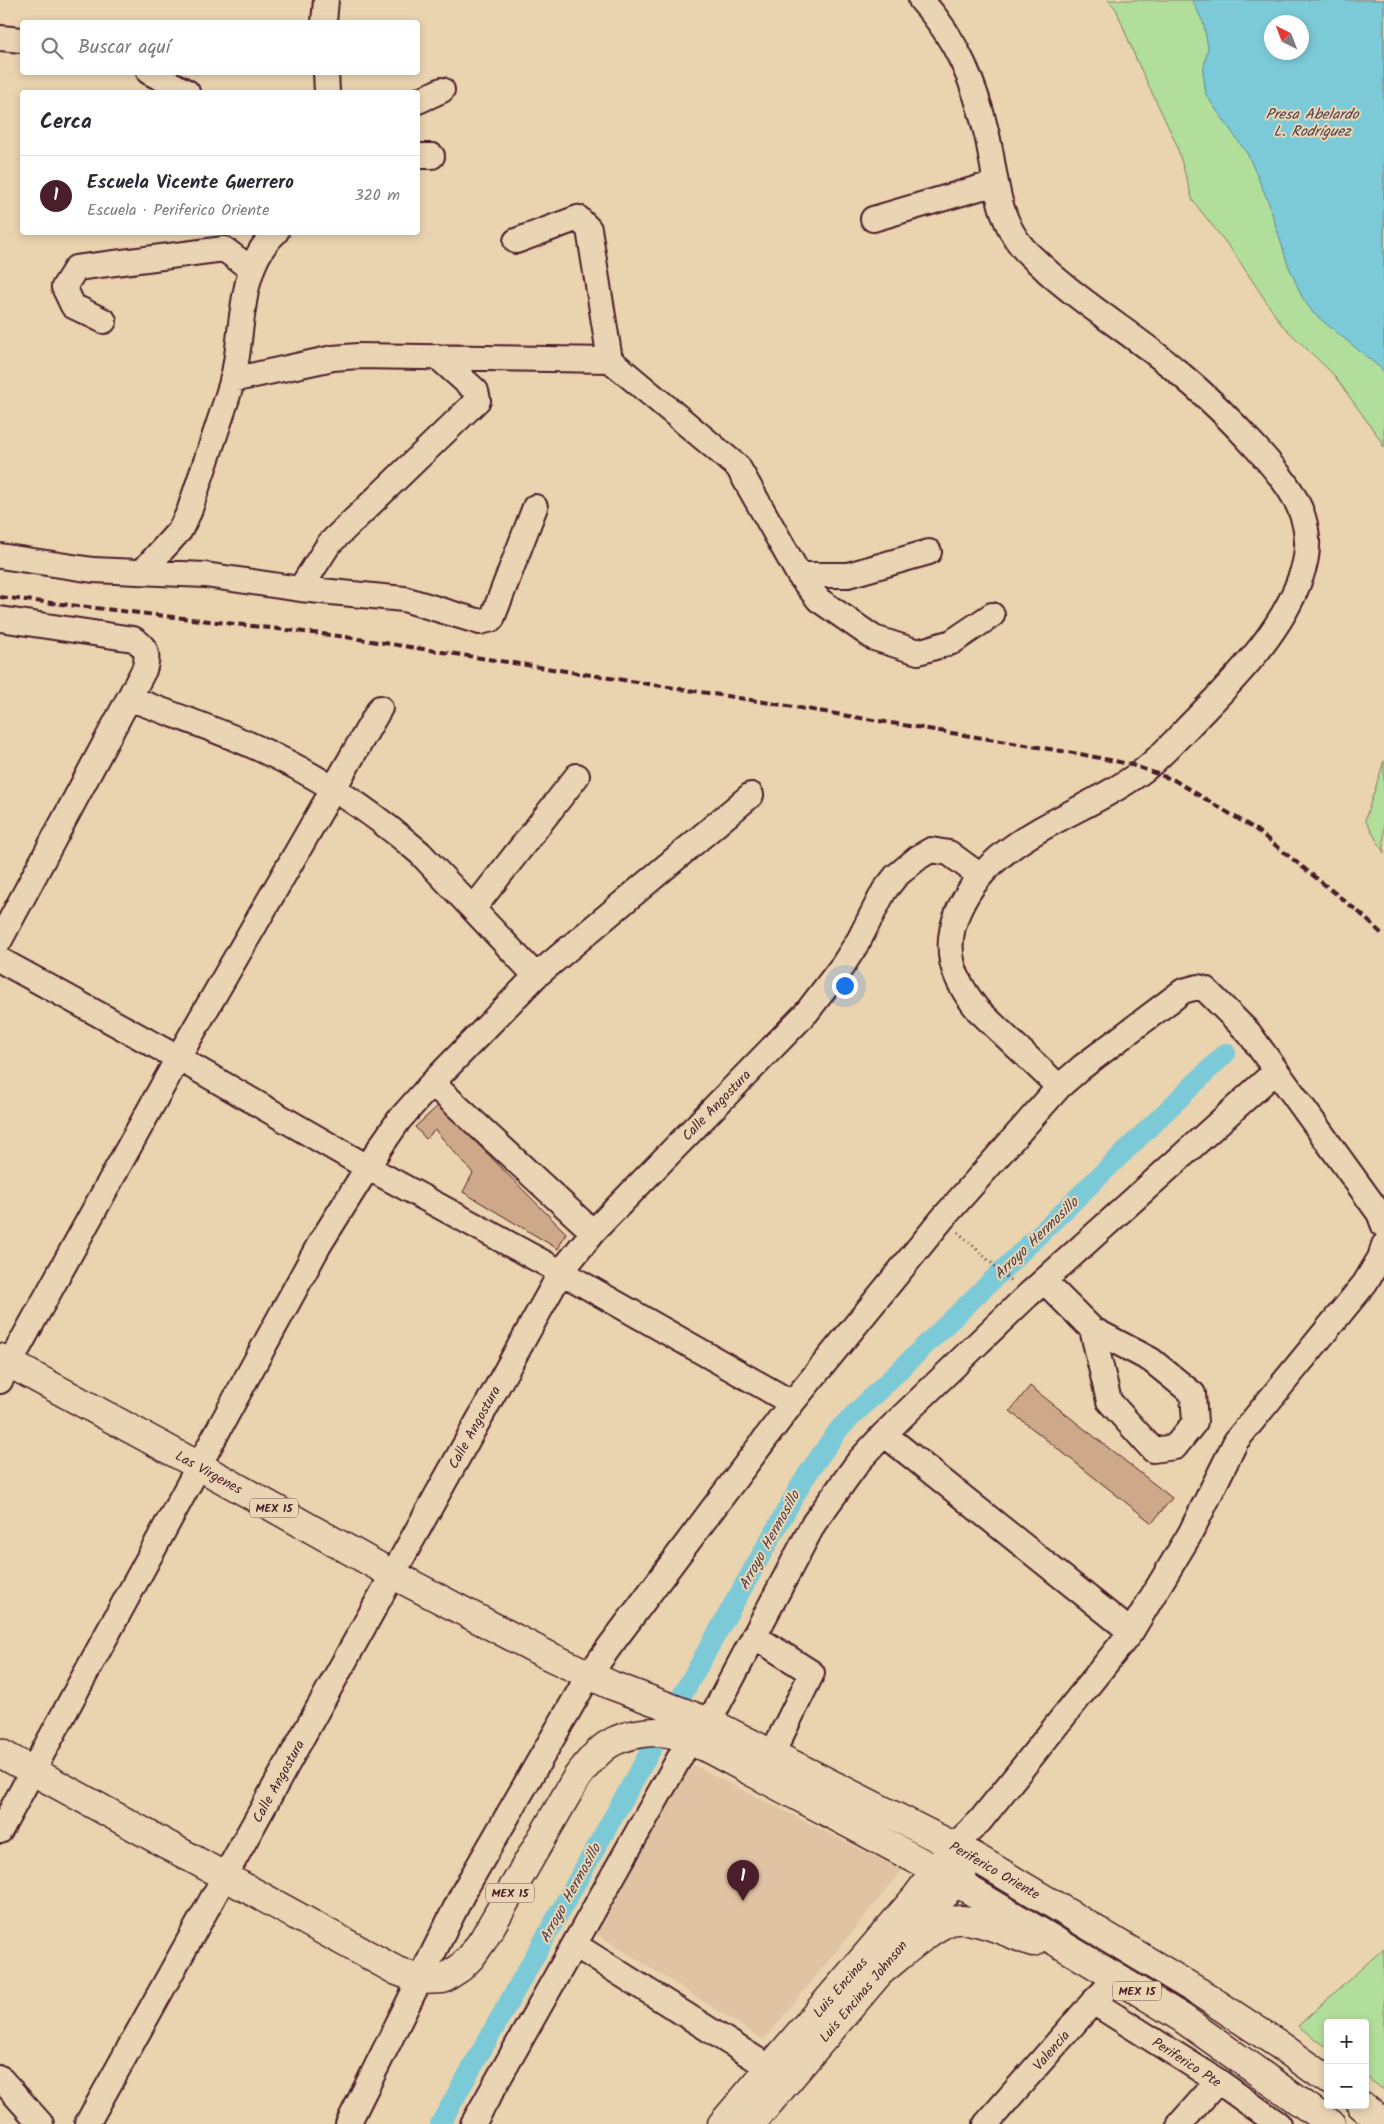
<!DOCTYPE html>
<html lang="es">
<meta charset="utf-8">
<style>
:root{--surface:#fff;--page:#f7f7f7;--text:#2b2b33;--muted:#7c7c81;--line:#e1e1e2;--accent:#4a1f2b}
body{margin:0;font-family:Kalam,sans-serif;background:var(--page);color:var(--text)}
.controls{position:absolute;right:15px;bottom:15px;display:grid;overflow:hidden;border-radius:5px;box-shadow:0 2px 8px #0003}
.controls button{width:45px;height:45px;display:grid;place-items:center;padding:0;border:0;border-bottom:1px solid var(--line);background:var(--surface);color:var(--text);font:25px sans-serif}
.compass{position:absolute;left:1264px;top:15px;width:45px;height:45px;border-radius:50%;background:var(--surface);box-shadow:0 2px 8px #0003;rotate:318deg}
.you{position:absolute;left:844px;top:985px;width:18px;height:18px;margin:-12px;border:4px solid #fff;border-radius:50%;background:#1a73e8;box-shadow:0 0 0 8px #1a73e833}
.badge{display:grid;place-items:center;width:32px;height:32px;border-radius:50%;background:var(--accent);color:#fff;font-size:16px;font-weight:700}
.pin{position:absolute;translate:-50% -41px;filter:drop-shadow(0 1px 2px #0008)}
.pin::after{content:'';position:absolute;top:26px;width:18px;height:15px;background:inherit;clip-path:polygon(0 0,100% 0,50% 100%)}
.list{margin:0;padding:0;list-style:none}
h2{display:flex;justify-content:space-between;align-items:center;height:65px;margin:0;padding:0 20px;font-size:21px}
h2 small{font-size:16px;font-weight:400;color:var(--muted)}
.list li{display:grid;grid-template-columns:32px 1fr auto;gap:15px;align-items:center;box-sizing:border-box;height:80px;padding:0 20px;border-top:1px solid var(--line)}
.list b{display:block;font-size:19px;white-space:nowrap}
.list p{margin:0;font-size:16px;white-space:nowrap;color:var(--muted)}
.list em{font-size:16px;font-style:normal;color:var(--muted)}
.icon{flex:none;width:28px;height:28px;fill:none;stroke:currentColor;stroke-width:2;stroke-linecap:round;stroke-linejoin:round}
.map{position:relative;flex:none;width:1384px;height:2124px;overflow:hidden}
.search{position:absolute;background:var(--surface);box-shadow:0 2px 8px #0003;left:20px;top:20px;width:400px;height:55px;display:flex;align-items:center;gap:12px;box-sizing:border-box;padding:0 18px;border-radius:5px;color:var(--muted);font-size:19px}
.panel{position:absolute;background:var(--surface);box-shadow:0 2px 8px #0003;left:20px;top:90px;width:400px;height:145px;border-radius:5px}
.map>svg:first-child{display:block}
.built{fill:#dfc3a2}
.green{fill:#b2de9b;stroke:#7e7e63;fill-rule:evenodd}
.water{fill:#7bcad7;stroke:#678692;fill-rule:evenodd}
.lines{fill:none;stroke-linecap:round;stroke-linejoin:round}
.canal{stroke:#7bcad7;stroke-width:20}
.building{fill:#cea989;stroke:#4a1f2b}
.minor-casing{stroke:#4a1f2b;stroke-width:28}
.major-casing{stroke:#4a1f2b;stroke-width:31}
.highway-casing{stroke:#4a1f2b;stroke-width:31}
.path{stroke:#4a1f2b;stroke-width:3;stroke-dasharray:1 4;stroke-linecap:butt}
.minor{stroke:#e9d5b3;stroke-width:24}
.major{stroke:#e9d5b3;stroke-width:28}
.highway{stroke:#e9d5b3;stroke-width:28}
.rail{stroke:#4a1f2b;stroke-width:4;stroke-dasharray:8 4;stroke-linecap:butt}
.labels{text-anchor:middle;stroke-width:4;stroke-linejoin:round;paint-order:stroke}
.shield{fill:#e9d5b3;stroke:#7a5654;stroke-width:1}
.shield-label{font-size:12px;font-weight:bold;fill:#4a1f2b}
.street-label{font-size:14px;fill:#4a1f2b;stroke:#e9d5b3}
.water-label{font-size:15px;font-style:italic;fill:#54414d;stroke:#e9d5b3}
</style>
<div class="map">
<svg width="1384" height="2124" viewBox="0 0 1384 2124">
<rect width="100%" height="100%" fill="#ead3af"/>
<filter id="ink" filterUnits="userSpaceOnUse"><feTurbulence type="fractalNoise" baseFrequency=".02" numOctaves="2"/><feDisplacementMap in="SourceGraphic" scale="10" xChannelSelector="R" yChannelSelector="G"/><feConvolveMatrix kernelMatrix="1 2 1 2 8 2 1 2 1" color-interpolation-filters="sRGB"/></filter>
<g filter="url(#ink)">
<!-- built -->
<path class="built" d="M691,1764l211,106 -138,170 -172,-109z"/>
<!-- green -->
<path class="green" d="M1108,0h276v447l-7,-12 -44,-61 -52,-50 -47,-71 -41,-52 -17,-58 -40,-84 -20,-50zM1272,22h30v30h-30z
M1384,761v92l-19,-33z
M1384,1948v142l-19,-14v-53h-37v25l-30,-22z"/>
<!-- water -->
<path class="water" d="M1192,0h192v371l-71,-58 -11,-16 -15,-35 -19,-61 -20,-46 -42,-60 -3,-23 5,-25 -5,-25zM1272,22h30v30h-30z"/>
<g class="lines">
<!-- canal -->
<path class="canal" d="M440,2124l364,-645 35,-50 387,-376"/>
</g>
<!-- building -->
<path class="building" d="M439,1105l127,128 -8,16 -95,-57 10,-19 -38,-43 -9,9 -11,-12z
M1030,1386l142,112 -20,25 -142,-112z"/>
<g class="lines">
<defs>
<path id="minor" d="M921,0c36,39 54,84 66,135 9,39 9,82 36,113 7,8 16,15 24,23 41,37 89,65 131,101 29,24 56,51 81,79 17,19 36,41 44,66 6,19 5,40 -2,59 -19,56 -65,101 -105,143 -17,17 -33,36 -52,51 -62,47 -153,64 -186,142 -16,38 -5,67 20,98l81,77
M324,22l2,-22
M0,38l22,2
M149,72l38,20
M326,72l1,20
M418,101l24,-11
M418,156h14
M873,219l123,-36
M516,241l62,-23 11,11 21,131 128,107 61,108 20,25 55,38 44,14 34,-10 40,-27
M104,321l-31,-15 -9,-19 12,-19 148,-19 27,20
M232,380l101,-22 25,-2 252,4
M0,556l93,14 112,5 95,14 104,10 76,23 12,-3 43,-112
M143,571l37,-41 9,-18c14,-43 30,-87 43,-130 13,-49 4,-114 44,-150
M799,575h49l81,-23
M300,589l29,-45 149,-144 -2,-9 -38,-34
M0,619l133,20c14,8 16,16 11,31l-144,270
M129,698c41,16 84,30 124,48 60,26 118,65 167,107l116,123
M473,909l104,-133
M0,960l178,98 189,109 194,105 231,131
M432,1083l161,149
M1044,1281l48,48 59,31 42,34 2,28 -20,25 -22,3 -44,-49 -17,-72
M0,1381l178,-323 202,-350
M884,1434l247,198
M754,1636l58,37 -40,81
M709,1722l105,-199 45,-62 25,-27 143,-138 248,-224
M0,1831l319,-586 62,-99 18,-26 33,-37 104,-107 215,-181
M954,1846l26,-25 151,-189 59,-98 46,-93 129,-158 15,-25 4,-13
M575,1945l195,123
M1093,2002l125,79 60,43
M0,2078l41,46
M87,2124l474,-852 32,-40 214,-220 36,-47 16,-25 25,-49 12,-15 23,-19 12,-7 18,3 30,22
M348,2124l116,-233 125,-216 21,-29 182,-243 151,-185 116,-131 23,-20 101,-76 15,-4 7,2 44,44 130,180 5,13
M473,2124l216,-383
M986,2124l107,-122 24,-24
M1180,2124l38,-43"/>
<path id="major" d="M722,2124l194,-227 38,-51
M751,2124l185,-218 37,-50"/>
<path id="highway" d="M0,1358l199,108 193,108 157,82 62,29 98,37 264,134 226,136 79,52 50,36
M0,1753l397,218 24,9 22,-1 17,-11 11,-11 12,-17 94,-163c9,-11 19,-25 32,-33 16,-10 46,-15 64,-10 12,4 24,10 36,15l227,121 181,108 65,40 149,106
M876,1975c19,-14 53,-47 75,-54 22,-6 61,14 82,21
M1361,2105l23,19"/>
</defs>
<!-- minor casing -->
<use href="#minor" class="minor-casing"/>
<!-- major casing -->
<use href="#major" class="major-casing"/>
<!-- highway casing -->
<use href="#highway" class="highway-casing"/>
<!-- path -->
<path class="path" d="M958,1232l54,50"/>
<!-- minor -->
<use href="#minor" class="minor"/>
<!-- major -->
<use href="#major" class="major"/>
<!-- highway -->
<use href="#highway" class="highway"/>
<!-- rail -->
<path class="rail" d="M0,597l339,39 394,61 347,57 49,10 45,16 81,49 105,84 24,23"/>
</g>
</g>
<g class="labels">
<!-- shield labels -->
<g class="shield">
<rect x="250" y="1498.5" width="48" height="19" rx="4"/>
<rect x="486" y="1883.5" width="48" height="19" rx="4"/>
<rect x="1113" y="1981.5" width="48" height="19" rx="4"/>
</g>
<g class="shield-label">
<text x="274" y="1512">MEX 15</text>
<text x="510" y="1897">MEX 15</text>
<text x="1137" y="1995">MEX 15</text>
</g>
<!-- street labels -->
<g class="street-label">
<text transform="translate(716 1105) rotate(-46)" y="5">Calle Angostura</text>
<text transform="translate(474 1427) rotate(-61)" y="5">Calle Angostura</text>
<text transform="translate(209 1472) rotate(29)" y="5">Las Virgenes</text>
<text transform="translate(278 1781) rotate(-61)" y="5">Calle Angostura</text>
<text transform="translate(995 1870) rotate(30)" y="5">Periferico Oriente</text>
<text transform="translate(840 1987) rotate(-49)" y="5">Luis Encinas</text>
<text transform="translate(863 1991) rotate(-50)" y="5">Luis Encinas Johnson</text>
<text transform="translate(1051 2050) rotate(-49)" y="5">Valencia</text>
<text transform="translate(1187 2062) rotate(33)" y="5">Periferico Pte</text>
</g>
<!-- water labels -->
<g class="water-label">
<text x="1312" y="119">Presa Abelardo<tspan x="1312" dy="17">L. Rodríguez</tspan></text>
<text transform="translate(1036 1238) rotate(-44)" y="5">Arroyo Hermosillo</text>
<text transform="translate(769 1540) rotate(-61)" y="5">Arroyo Hermosillo</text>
<text transform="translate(570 1893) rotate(-61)" y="5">Arroyo Hermosillo</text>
</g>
</g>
</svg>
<div class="controls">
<button>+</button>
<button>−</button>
</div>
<svg class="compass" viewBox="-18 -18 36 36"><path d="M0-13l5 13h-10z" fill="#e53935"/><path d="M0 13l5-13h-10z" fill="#7c7c81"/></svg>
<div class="you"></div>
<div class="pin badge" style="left:743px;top:1901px">1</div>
<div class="search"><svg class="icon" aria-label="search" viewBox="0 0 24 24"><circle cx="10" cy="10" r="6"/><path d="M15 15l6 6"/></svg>Buscar aquí</div>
<section class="panel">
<h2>Cerca<small></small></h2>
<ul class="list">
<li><span class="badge">1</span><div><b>Escuela Vicente Guerrero</b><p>Escuela · Periferico Oriente</p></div><em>320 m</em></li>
</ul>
</section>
</div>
